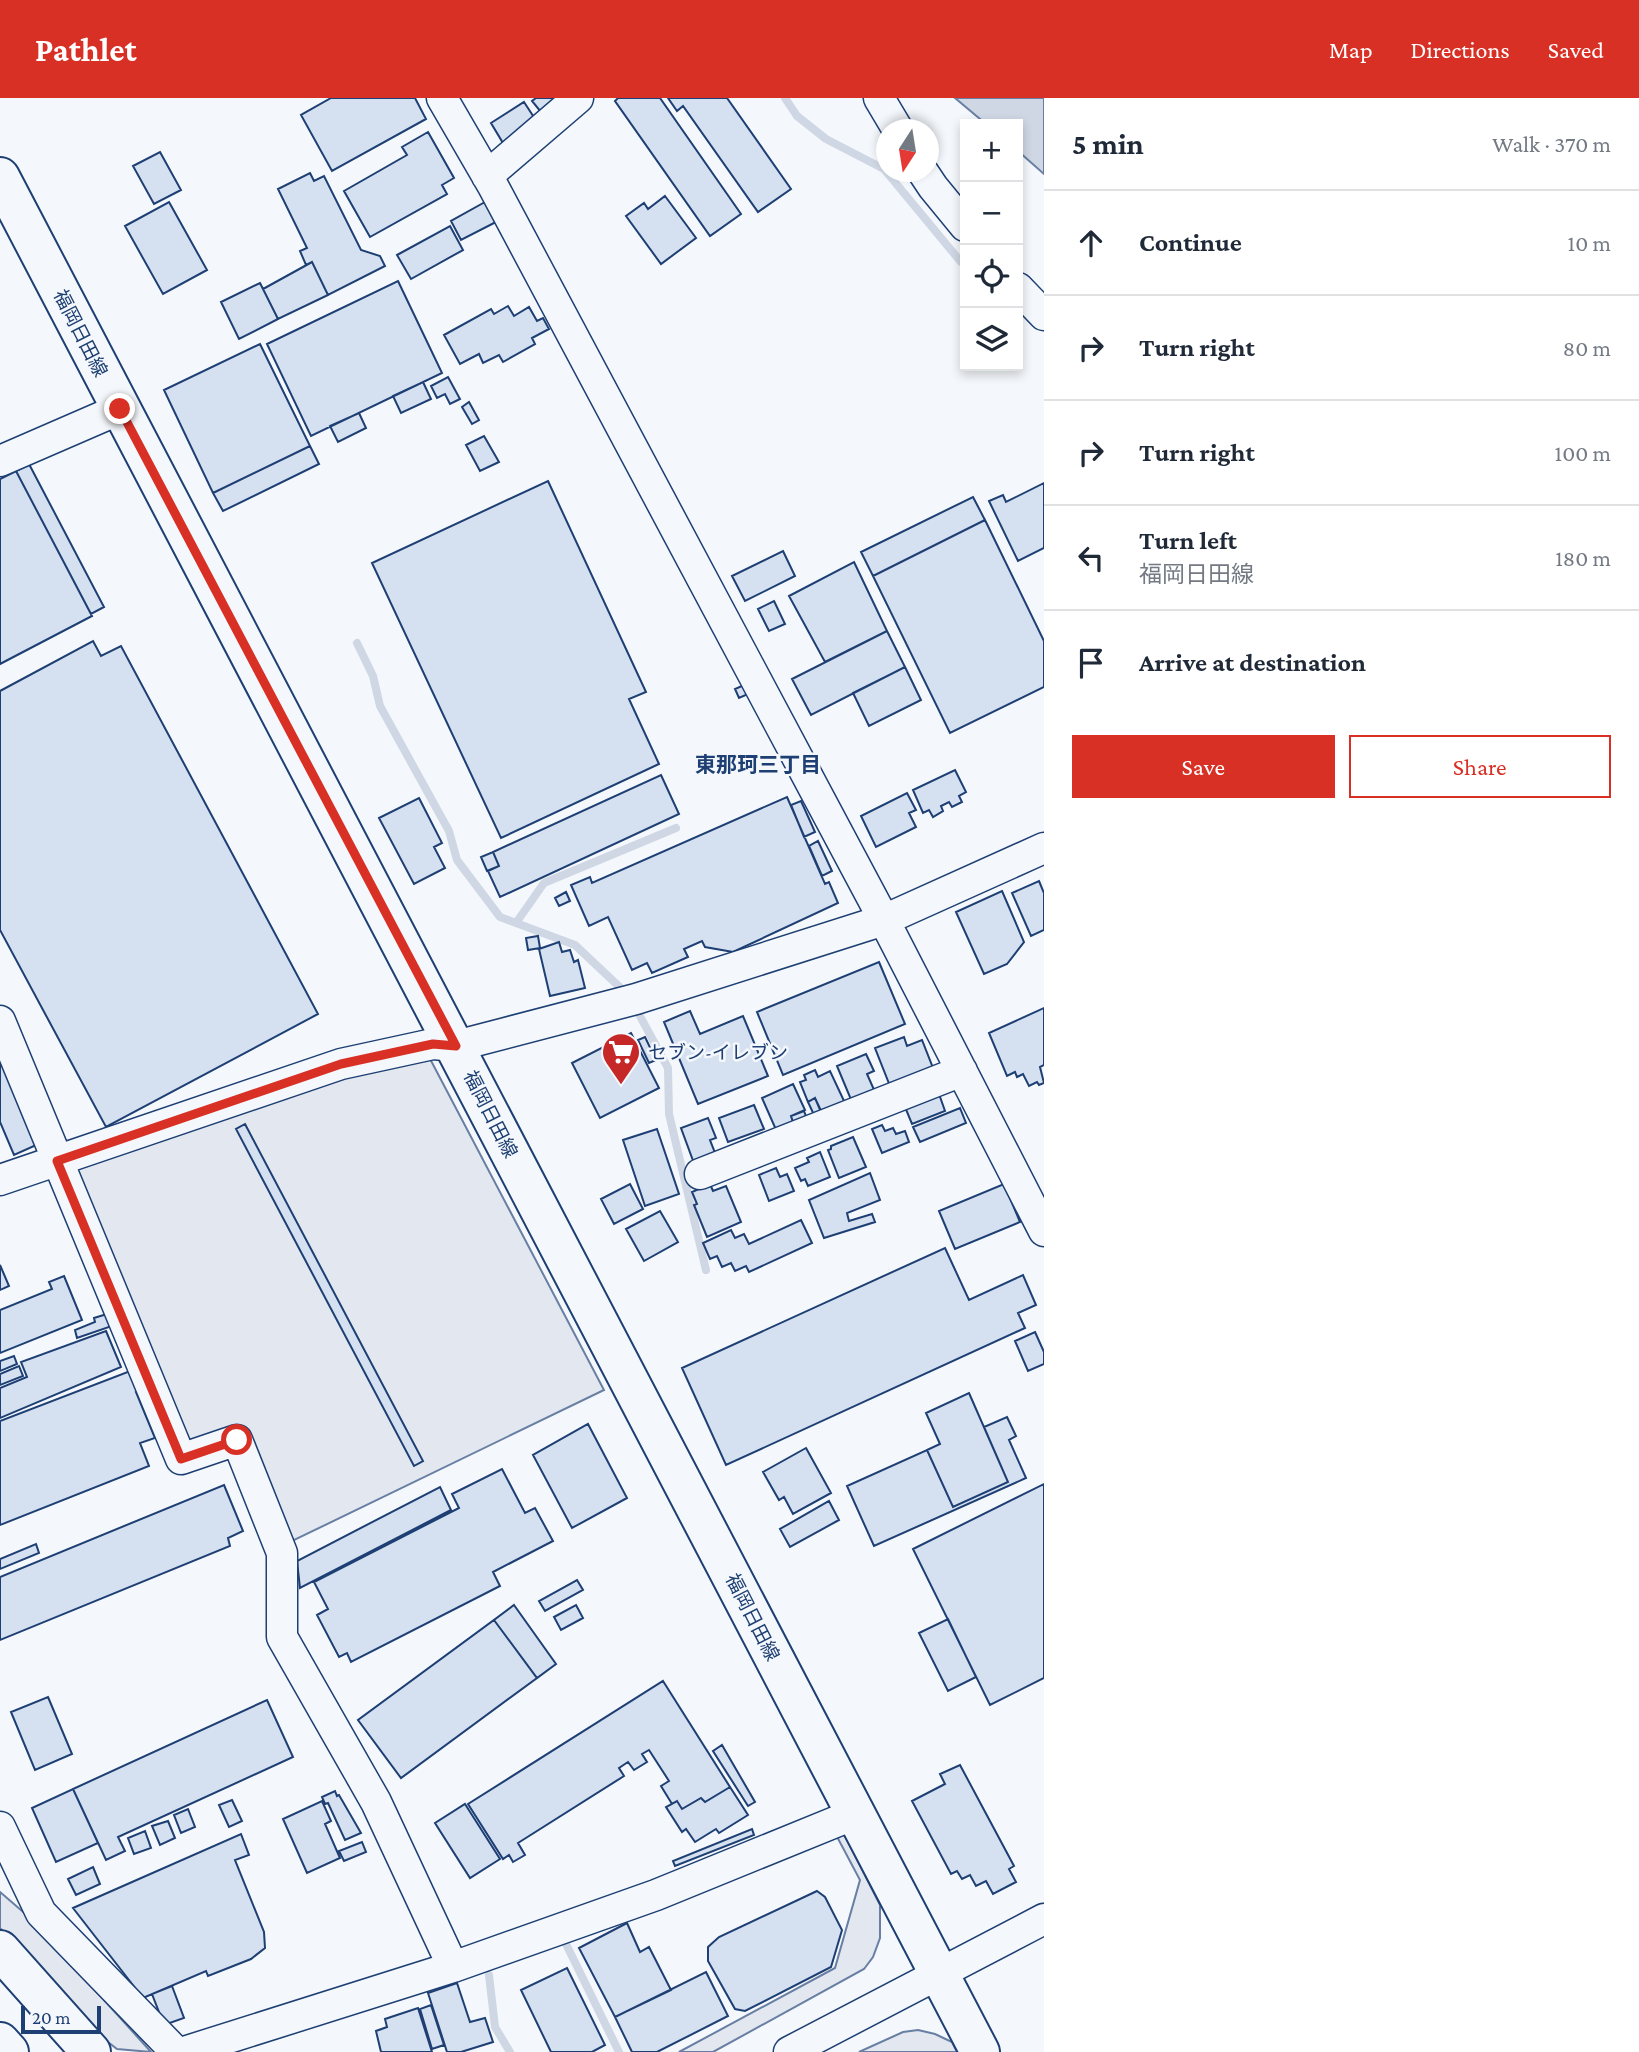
<!DOCTYPE html>
<meta charset="utf-8">
<style>
:root{--surface:#fff;--page:#f6f6f7;--text:#1f2937;--muted:#747a83;--line:#e0e1e3;--accent:#d93025}
body{margin:0;font-family:"Crimson Pro","Noto Sans JP",serif;background:var(--page);color:var(--text)}
.controls{position:absolute;right:21px;top:21px;display:grid;overflow:hidden;border-radius:0px;box-shadow:0 4px 10px #0003}
.controls button{width:63px;height:63px;display:grid;place-items:center;padding:0;border:0;border-bottom:2px solid var(--line);background:var(--surface);color:var(--text);font:35px sans-serif}
.compass{position:absolute;left:876px;top:21px;width:63px;height:63px;border-radius:50%;background:var(--surface);box-shadow:0 4px 10px #0003;rotate:192deg}
.scale{position:absolute;left:21px;bottom:18px;width:80px;box-sizing:border-box;padding-left:7px;border:4px solid #1d3f73;border-top:0;font-size:19px;line-height:24px;white-space:nowrap;color:#1d3f73;-webkit-text-stroke:5px #f4f7fb;paint-order:stroke}
.stop{position:absolute;width:21px;height:21px;margin:-16px;border:5px solid #d93025;border-radius:50%;background:#fff}
.stop.end{background:#d93025;border-color:#fff;box-shadow:0 2px 7px #0008}
.list{margin:0;padding:0;list-style:none}
h2{display:flex;justify-content:space-between;align-items:center;height:91px;margin:0;padding:0 28px;font-size:30px}
h2 small{font-size:23px;font-weight:400;color:var(--muted)}
.list li{display:grid;grid-template-columns:46px 1fr auto;gap:21px;align-items:center;box-sizing:border-box;height:105px;padding:0 28px;border-top:2px solid var(--line)}
.list b{display:block;font-size:26px;white-space:nowrap}
.list p{margin:0;font-size:23px;white-space:nowrap;color:var(--muted)}
.list em{font-size:23px;font-style:normal;color:var(--muted)}
.actions{display:flex;gap:14px;padding:21px 28px}
.actions a{flex:1;padding:16px 0;border:2px solid var(--accent);border-radius:0px;text-align:center;font-size:24px;color:var(--accent)}
.actions .main{background:var(--accent);color:#fff}
.icon{flex:none;width:38px;height:38px;fill:none;stroke:currentColor;stroke-width:2;stroke-linecap:round;stroke-linejoin:round}
.map{position:relative;flex:none;width:1044px;height:1954px;overflow:hidden}
header{display:flex;align-items:center;gap:42px;box-sizing:border-box;height:98px;padding:0 35px;background:var(--accent);color:#fff}
header strong{font-size:33px}
nav{display:flex;gap:38px;margin-inline-start:auto;font-size:24px}
main{display:flex}
aside{flex:1;background:var(--surface)}
.map>svg:first-child{display:block}
.parking{fill:#e3e8f0;stroke:#687fa3;stroke-width:2}
.water{fill:#cfd7e4;stroke:#687fa3;stroke-width:2}
.lines{fill:none;stroke-linecap:round;stroke-linejoin:round}
.stream{stroke:#cfd7e4;stroke-width:8}
.building{fill:#d5e0f0;stroke:#1d3f73;stroke-width:2}
.minor-casing{stroke:#1d3f73;stroke-width:33}
.major-casing{stroke:#1d3f73;stroke-width:42}
.highway-casing{stroke:#1d3f73;stroke-width:42}
.minor{stroke:#f4f7fb;stroke-width:30}
.major{stroke:#f4f7fb;stroke-width:38}
.highway{stroke:#f4f7fb;stroke-width:38}
.route{stroke:#d93025;stroke-width:9}
.labels{text-anchor:middle;stroke-width:5;stroke-linejoin:round;paint-order:stroke}
.street-label{font-size:19px;fill:#1d3f73;stroke:#f4f7fb}
.poi-label{font-size:19px;fill:#1d3f73;stroke:#f4f7fb;text-anchor:start}
.neighbourhood-label{font-size:21px;font-weight:bold;fill:#1d3f73;stroke:#f4f7fb}
</style>
<header>
<strong>Pathlet</strong>
<nav><a>Map</a><a>Directions</a><a>Saved</a></nav>
</header>
<main>
<div class="map">
<svg width="1044" height="1954" viewBox="0 0 1044 1954">
<rect width="100%" height="100%" fill="#f4f7fb"/>
<!-- parking -->
<path class="parking" d="M428,957l176,335 -316,153 -47,-117 -60,17 -107,-276 270,-95z
M841,1730l39,77v33l-7,19 -9,12 -151,83h-34l156,-84 25,-88 -26,-49z
M0,1794l29,25 122,135 -34,-3 -18,-14 -99,-107z
M918,1932l17,4 17,8 5,10h-98l44,-20z"/>
<!-- water -->
<path class="water" d="M955,0h89v76l-26,-23v-27h-32z"/>
<g class="lines">
<!-- stream -->
<path class="stream" d="M785,0l12,18 29,23 58,30 77,93
M357,545l16,33 7,30 69,125 8,29 43,57 75,28 52,49
M516,825l28,-40 132,-55
M634,907l34,63 1,46 37,156
M566,1846l53,108
M489,1877l6,52 15,25"/>
</g>
<!-- building -->
<path class="building" d="M331,0h84l11,21 -94,52 -31,-56z
M536,0h20l-11,19 -13,-16z
M618,0h42l81,116 -31,22 -95,-135z
M668,0h59l64,91 -33,23 -75,-106 -6,5z
M524,4l13,20 -34,21 -12,-20z
M428,34l26,46 -12,7 5,9 -77,43 -26,-46 63,-36 -5,-8z
M160,54l21,38 -27,14 -21,-38z
M310,75l4,8 10,-5 37,74 19,6 5,10 -57,29 -16,-33 -6,3 -6,-14 7,-3 -29,-59z
M665,98l31,42 -35,26 -35,-48 18,-13 4,6z
M169,104l38,68 -44,24 -38,-68z
M485,104l11,20 -35,18 -10,-19z
M450,128l13,24 -52,29 -14,-24z
M312,164l16,33 -50,24 -15,-30z
M398,183l44,92 -131,63 -44,-92z
M260,185l18,36 -39,20 -18,-37z
M508,208l6,10 15,-9 8,14 6,-3 6,11 -17,9 3,6 -32,18 -4,-7 -16,8 -4,-9 -19,10 -16,-29 47,-26 3,5z
M260,246l50,102 -97,47 -49,-103z
M448,279l12,22 -10,5 -5,-10 -8,4 -6,-12z
M423,284l8,17 -30,14 -8,-17z
M469,304l10,18 -7,4 -10,-17z
M359,315l7,15 -28,14 -8,-16z
M484,338l15,26 -19,9 -14,-26z
M310,348l9,18 -96,47 -10,-18z
M29,366l75,143 -13,7 -75,-143z
M16,373l76,145 -92,48v-185z
M548,383l98,211 -17,7 30,65 -158,74 -129,-275z
M1044,385v65l-26,13 -29,-60 14,-6 3,7z
M973,399l12,23 -112,56 -12,-24z
M985,422l59,121v46l-94,46 -77,-157z
M783,453l12,25 -50,25 -13,-25z
M854,464l33,69 -62,31 -36,-66z
M774,503l11,23 -16,7 -11,-22z
M887,533l18,36 -94,48 -19,-36z
M93,543l8,15 20,-10 197,368 -212,113 -106,-197v-239z
M905,569l16,33 -52,26 -16,-33z
M744,587l4,9 -9,4 -4,-9z
M955,672l11,22 -7,4 3,6 -10,5 -3,-5 -8,4 2,5 -10,6 -4,-7 -6,3 -10,-23z
M661,677l18,39 -179,83 -12,-26 11,-5 -6,-14z
M907,695l9,17 -7,3 7,14 -40,20 -15,-31z
M787,699l38,87 4,-2 9,21 -105,49 -28,-5 -3,-6 -18,8 4,8 -36,16 -5,-10 -15,7 -24,-53 -19,9 -18,-41 19,-8 2,6z
M419,700l23,45 -8,4 11,21 -31,16 -35,-66z
M801,703l14,31 -11,5 -13,-32z
M818,743l14,30 -10,5 -13,-30z
M493,754l6,14 -12,5 -6,-14z
M1039,783l5,12v37l-13,6 -19,-43z
M1002,793l22,51 -17,22 -23,10 -28,-62z
M566,794l4,9 -11,5 -4,-8z
M538,838l2,12 -12,2 -2,-12z
M559,844l3,10 8,-2 4,12 4,-2 7,28 -35,8 -11,-47z
M879,864l26,62 -122,51 -26,-63z
M1044,910v57l-4,2 4,16 -5,2 -2,-3 -8,4 -6,-12 -6,3 -2,-5 -8,4 -18,-43z
M690,913l10,23 43,-18 25,60 -70,28 -34,-82z
M631,935l28,55 -59,30 -28,-55z
M645,939l11,23 -7,3 -11,-23z
M904,939l3,9 15,-6 11,28 -43,18 -15,-38z
M866,956l8,17 -7,3 8,18 -23,10 -15,-36z
M0,958l43,86 -29,13 -14,-33z
M815,972l3,7 12,-6 15,32 -23,10 -7,-15 -7,4 -8,-20 6,-2 -2,-5z
M793,986l12,26 -14,6 3,9 -17,7 -15,-34z
M939,996l6,17 -33,13 -7,-17z
M815,1000l6,14 -7,3 -6,-13z
M754,1007l10,24 -36,13 -9,-24z
M960,1010l6,15 -46,19 -7,-15z
M804,1013l3,8 -13,6 -3,-9z
M708,1020l8,20 -6,2 7,18 -22,8 -14,-38z
M245,1026l178,337 -9,5 -178,-337z
M882,1027l3,6 8,-3 3,6 9,-3 4,11 -27,11 -10,-24z
M657,1031l22,65 -34,12 -22,-66z
M853,1039l13,30 -27,11 -11,-28 3,-1v-3z
M820,1054l10,25 -22,9 -3,-7 -4,2 -6,-13 14,-6 -2,-4z
M776,1070l4,9 7,-3 7,17 -25,10 -10,-26z
M870,1075l10,27 -33,13 2,8 23,-7 3,8 -51,16 -15,-38z
M630,1086l13,25 -29,15 -13,-25z
M710,1086l3,7 13,-5 15,36 -34,15 -13,-32 3,-1 -5,-12z
M1004,1086l16,38 -65,27 -16,-38z
M660,1113l18,31 -34,19 -18,-32z
M801,1122l11,23 -63,29 -3,-6 -11,5 -4,-8 -9,4 -5,-11 -7,3 -7,-16 28,-13 4,8 9,-4 5,10z
M945,1150l24,52 54,-25 13,30 -18,8 7,15 -299,137 -44,-97z
M0,1167l9,21 -9,4z
M64,1178l18,44 -82,33v-43l52,-21 -3,-7z
M107,1216l5,12 -35,12 -2,-8 20,-8 -1,-4z
M106,1233l15,36 -121,51v-30l27,-11 -6,-15z
M1035,1234l9,20v12l-16,7 -13,-30z
M14,1258l3,8 -17,7v-10z
M19,1268l4,10 -23,9v-11z
M138,1270l7,21 -9,3 19,46 -15,5 9,23 -149,59v-104z
M969,1295l39,89 -55,25 -26,-57 13,-6 -14,-31z
M1007,1319l9,19 -7,4 17,38 -152,68 -27,-60 80,-36 26,57 55,-25 -24,-55z
M588,1326l39,74 -55,30 -39,-73z
M806,1350l25,45 -38,21 -9,-17 -5,3 -16,-28z
M502,1371l23,44 10,-5 18,33 -60,31 7,14 -149,76 -4,-9 -8,4 -22,-42 11,-6 -14,-27 145,-74 -7,-14z
M1044,1386v194l-54,27 -77,-156z
M224,1387l19,46 -15,7 2,8 -230,94v-63z
M440,1389l11,23 -151,78 -3,-27z
M829,1403l10,19 -49,27 -10,-18z
M36,1446l3,9 -39,16v-10z
M577,1482l6,10 -38,21 -6,-10z
M514,1507l42,59 -19,14 -43,-58z
M576,1507l7,13 -22,12 -7,-13z
M948,1521l28,58 -28,14 -29,-58z
M494,1522l43,58 -136,100 -43,-58z
M663,1583l67,106 -25,15 -4,-4 -19,11 -5,-8 -5,3 -11,-18 8,-5 -20,-31 -7,4 5,8 -13,8 -6,-8 -9,6 5,8 -106,67 7,12 -12,7 -4,-7 -6,4 -35,-55z
M48,1599l24,57 -37,16 -24,-58z
M267,1602l26,57 -175,80 7,14 -19,9 -33,-71z
M722,1647l33,57 -7,4 -35,-55z
M960,1667l54,101 -5,3 7,13 -23,12 -7,-13 -10,5 -6,-11 -8,4 -5,-8 -6,3 -39,-73 33,-17 -5,-10z
M730,1689l18,28 -29,18 -3,-4 -21,13 -9,-13 -4,3 -16,-25 11,-6 5,8 19,-11 4,4z
M73,1691l25,54 -42,19 -24,-54z
M335,1693l2,5 2,-1 22,38 -16,7 -17,-37 -3,1 -3,-7z
M232,1702l10,21 -13,6 -10,-22z
M322,1703l9,20 -6,3 15,34 -33,15 -24,-54z
M465,1706l35,55 -30,19 -35,-55z
M188,1711l7,18 -14,6 -7,-18z
M168,1723l7,17 -15,7 -8,-19z
M752,1731l2,6 -79,31 -2,-5z
M145,1733l6,17 -17,6 -6,-16z
M241,1736l8,21 -14,5 29,72 1,16 -14,11 -43,17 -2,-5 -63,27 -70,-90z
M362,1744l4,10 -22,9 -5,-10z
M93,1769l7,17 -24,11 -8,-16z
M817,1793l8,6 17,33 -11,37 -86,44 -10,-2 -27,-48v-14l11,-10z
M627,1825l13,29 9,-5 22,43 -56,27 -36,-69z
M567,1870l38,77 -13,7h-41l-30,-62z
M706,1874l22,44 -71,36h-25l-17,-35z
M457,1885l13,39 15,-4 8,24 -32,10h-14l-19,-59z
M172,1888l12,32 -20,7 -12,-31z
M431,1907l13,40 -12,4 -12,-40z
M418,1910l14,44h-51l-5,-21 11,-4 -2,-8z"/>
<g class="lines">
<defs>
<path id="minor" d="M442,0l51,88 391,734 160,311
M879,0l19,32
M923,74l10,15 32,39
M487,78l91,-78
M1018,190l26,27
M0,363l120,-52
M0,923l181,438 56,-19 45,113v84l94,165 77,165
M700,1076l262,-103
M0,1082l341,-116 92,-20 23,2 180,-47 248,-79 160,-72
M0,1729l41,86 135,139
M184,1954l269,-85 203,-72 199,-81
M789,1954l255,-133"/>
<path id="major" d="M0,79l980,1875"/>
<path id="highway" d="M0,1852l91,102
M0,1944l9,10"/>
</defs>
<!-- minor casing -->
<use href="#minor" class="minor-casing"/>
<!-- major casing -->
<use href="#major" class="major-casing"/>
<!-- highway casing -->
<use href="#highway" class="highway-casing"/>
<!-- minor -->
<use href="#minor" class="minor"/>
<!-- major -->
<use href="#major" class="major"/>
<!-- highway -->
<use href="#highway" class="highway"/>
</g>
<g class="lines">
<!-- route -->
<path class="route" d="M120,311l336,637 -23,-2 -92,20 -284,97 124,298 56,-19"/>
</g>
<!-- icons -->
<defs>
<symbol id="supermarket-pin" viewBox="-11 -11 22 30"><path d="M0 17L-7.5 6A9.5 9.5 0 1 1 7.5 6Z" fill="#c62828" stroke="#f4f7fb"/><path d="M-6-5.5h2.5l.6 2H6L4.5 2H-2.5L-4.4-4H-6ZM-1.5 3.2a1.3 1.3 0 1 0 .1 0ZM3 3.2a1.3 1.3 0 1 0 .1 0Z" fill="#fff"/></symbol>
</defs>
<g fill-rule="evenodd">
<use href="#supermarket-pin" x="599" y="932" width="44" height="60"/>
</g>
<g class="labels">
<!-- street labels -->
<g class="street-label">
<text transform="translate(81 235) rotate(63)" y="7">福岡日田線</text>
<text transform="translate(491 1016) rotate(63)" y="7">福岡日田線</text>
<text transform="translate(753 1519) rotate(63)" y="7">福岡日田線</text>
</g>
<!-- poi labels -->
<g class="poi-label">
<text x="648" y="961">セブン-イレブン</text>
</g>
<!-- neighbourhood labels -->
<g class="neighbourhood-label">
<text x="758" y="674">東那珂三丁目</text>
</g>
</g>
</svg>
<div class="controls">
<button>+</button>
<button>−</button>
<button><svg class="icon" aria-label="locate" viewBox="0 0 24 24"><circle cx="12" cy="12" r="6"/><path d="M12 2v4M12 18v4M2 12h4M18 12h4"/></svg></button>
<button><svg class="icon" aria-label="layers" viewBox="0 0 24 24"><path d="M12 4l9 5-9 5-9-5zM3 14l9 5 9-5"/></svg></button>
</div>
<svg class="compass" viewBox="-18 -18 36 36"><path d="M0-13l5 13h-10z" fill="#e53935"/><path d="M0 13l5-13h-10z" fill="#747a83"/></svg>
<div class="scale">20 m</div>
<div class="stop" style="left:237px;top:1342px"></div>
<div class="stop end" style="left:120px;top:311px"></div>
</div>
<aside>
<h2>5 min<small>Walk · 370 m</small></h2>
<ul class="list">
<li><svg class="icon" aria-label="ahead" viewBox="0 0 24 24"><path d="M12 20V5M6 11l6-6 6 6"/></svg><div><b>Continue</b></div><em>10 m</em></li>
<li><svg class="icon" aria-label="right" viewBox="0 0 24 24"><path d="M7 20v-9h11M14 6l5 5-5 5"/></svg><div><b>Turn right</b></div><em>80 m</em></li>
<li><svg class="icon" aria-label="right" viewBox="0 0 24 24"><path d="M7 20v-9h11M14 6l5 5-5 5"/></svg><div><b>Turn right</b></div><em>100 m</em></li>
<li><svg class="icon" aria-label="left" viewBox="0 0 24 24"><path d="M17 20v-9H6M10 6l-5 5 5 5"/></svg><div><b>Turn left</b><p>福岡日田線</p></div><em>180 m</em></li>
<li><svg class="icon" aria-label="arrive" viewBox="0 0 24 24"><path d="M6 21V4h12l-3 4 3 4H6"/></svg><div><b>Arrive at destination</b></div></li>
</ul>
<div class="actions"><a class="main">Save</a><a>Share</a></div>
</aside>
</main>
